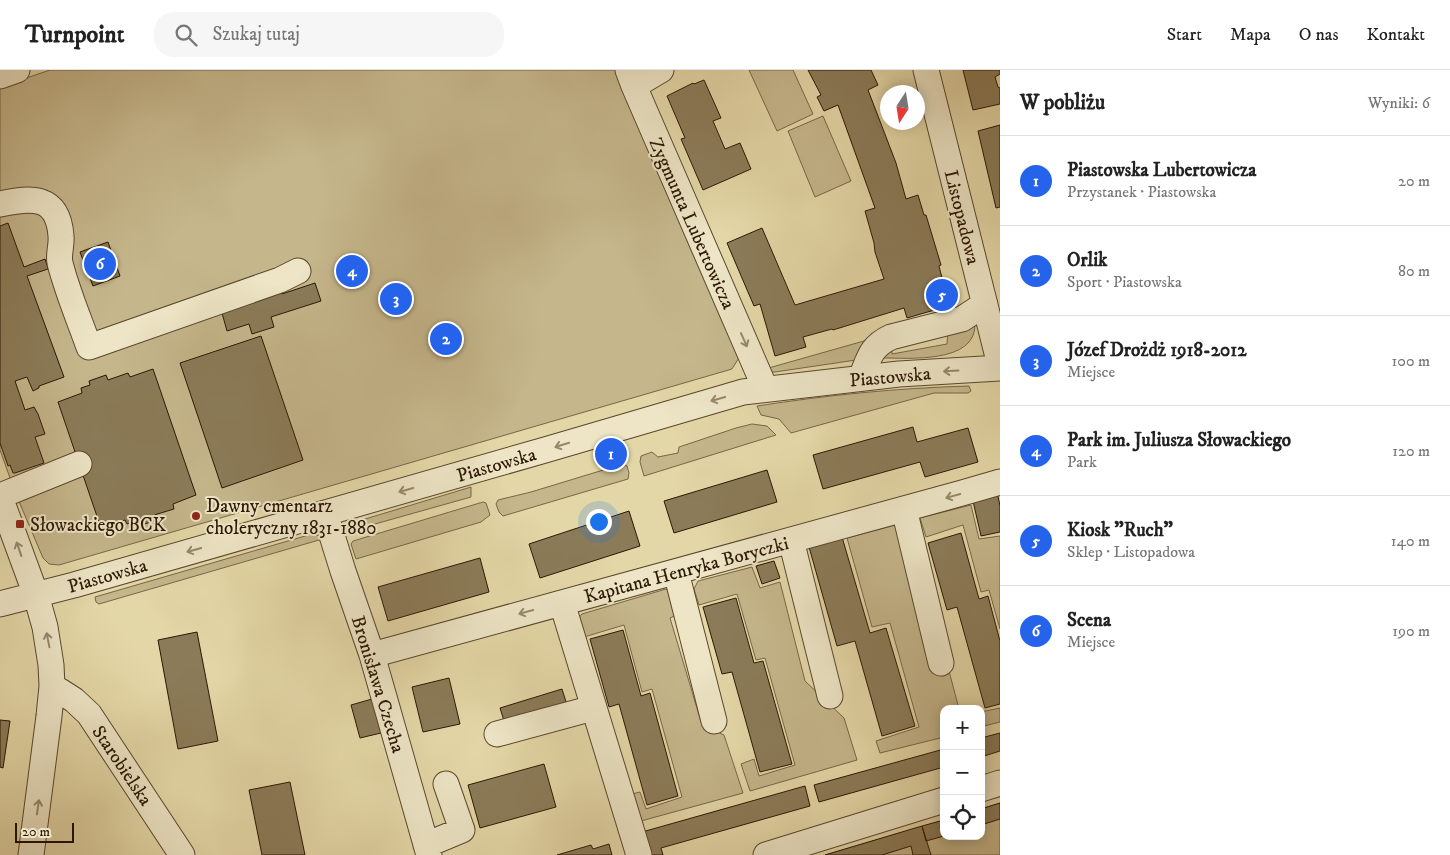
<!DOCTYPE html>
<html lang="pl">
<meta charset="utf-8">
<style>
:root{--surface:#fff;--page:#f6f6f6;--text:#222;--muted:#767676;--line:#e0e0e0;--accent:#2563eb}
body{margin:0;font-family:"IM FELL DW Pica",serif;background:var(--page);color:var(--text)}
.controls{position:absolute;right:15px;bottom:15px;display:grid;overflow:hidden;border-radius:10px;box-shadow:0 2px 12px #0003}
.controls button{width:45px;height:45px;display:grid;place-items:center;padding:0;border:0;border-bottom:1px solid var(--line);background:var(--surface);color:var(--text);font:25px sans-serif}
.compass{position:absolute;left:880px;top:15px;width:45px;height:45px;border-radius:50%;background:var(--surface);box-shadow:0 2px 12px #0003;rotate:192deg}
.scale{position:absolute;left:15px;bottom:12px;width:59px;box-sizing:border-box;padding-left:5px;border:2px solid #2b1703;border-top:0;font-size:14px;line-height:18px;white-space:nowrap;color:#2b1703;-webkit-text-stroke:4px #ede5c6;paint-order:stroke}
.you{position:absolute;left:598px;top:451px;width:18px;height:18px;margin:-12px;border:4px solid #fff;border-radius:50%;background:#1a73e8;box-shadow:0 0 0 8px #1a73e833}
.badge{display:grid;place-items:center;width:32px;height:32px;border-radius:50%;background:var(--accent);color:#fff;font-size:16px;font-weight:700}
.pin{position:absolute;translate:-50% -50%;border:2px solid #fff;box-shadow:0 1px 5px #0006}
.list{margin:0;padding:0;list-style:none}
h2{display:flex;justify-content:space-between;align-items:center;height:65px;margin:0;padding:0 20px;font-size:21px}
h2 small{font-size:16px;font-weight:400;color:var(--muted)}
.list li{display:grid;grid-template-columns:32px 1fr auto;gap:15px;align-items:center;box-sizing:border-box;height:90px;padding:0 20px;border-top:1px solid var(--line)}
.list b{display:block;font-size:19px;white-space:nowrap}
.list p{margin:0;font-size:16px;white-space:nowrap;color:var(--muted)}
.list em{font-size:16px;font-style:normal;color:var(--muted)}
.icon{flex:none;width:28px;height:28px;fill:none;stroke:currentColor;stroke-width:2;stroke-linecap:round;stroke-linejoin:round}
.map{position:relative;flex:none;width:1000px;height:785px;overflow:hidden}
header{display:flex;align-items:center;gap:30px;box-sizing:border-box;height:70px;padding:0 25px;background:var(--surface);border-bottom:1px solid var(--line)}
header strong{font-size:24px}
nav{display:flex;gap:28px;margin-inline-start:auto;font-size:18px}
.search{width:350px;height:45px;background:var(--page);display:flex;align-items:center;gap:12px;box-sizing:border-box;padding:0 18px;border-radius:20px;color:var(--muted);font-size:19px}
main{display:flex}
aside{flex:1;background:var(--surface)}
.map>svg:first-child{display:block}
.green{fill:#c5b68b;stroke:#786647}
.building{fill:#8b7b58;stroke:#2b1703}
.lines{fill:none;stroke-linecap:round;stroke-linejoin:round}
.minor-casing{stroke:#59472c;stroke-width:27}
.minor{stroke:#ede5c6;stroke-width:25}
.oneway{stroke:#96886e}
.poi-dot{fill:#8f2418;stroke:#ede5c6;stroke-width:2}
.labels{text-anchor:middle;stroke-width:4;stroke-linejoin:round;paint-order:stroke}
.street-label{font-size:19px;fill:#2b1703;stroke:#ede5c6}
.poi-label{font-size:19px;fill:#2b1703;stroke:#ede5c6;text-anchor:start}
</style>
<header>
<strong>Turnpoint</strong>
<div class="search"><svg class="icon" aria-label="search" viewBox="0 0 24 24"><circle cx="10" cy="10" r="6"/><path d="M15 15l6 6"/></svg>Szukaj tutaj</div>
<nav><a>Start</a><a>Mapa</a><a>O nas</a><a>Kontakt</a></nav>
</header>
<main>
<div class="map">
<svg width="1000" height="785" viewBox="0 0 1000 785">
<rect width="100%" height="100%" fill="#e4d7a7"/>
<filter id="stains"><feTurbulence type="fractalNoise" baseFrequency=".004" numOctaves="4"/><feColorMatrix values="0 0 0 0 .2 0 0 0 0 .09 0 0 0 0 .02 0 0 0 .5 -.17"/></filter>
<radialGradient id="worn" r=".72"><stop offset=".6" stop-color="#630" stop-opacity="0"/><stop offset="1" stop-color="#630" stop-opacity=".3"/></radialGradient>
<!-- green -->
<path class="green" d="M50,0h566l124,286 -8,13 -673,196 -10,-1 -6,-6 -28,-66 -15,-42v-363z
M749,0h44l20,44 -36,17z
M823,46l28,65 -36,16 -27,-66z
M975,254c1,40 -67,34 -92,34l9,-17v13l55,-10 1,-15z
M878,267l-22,23 -81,12h-6l-4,-3z
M969,316l2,5 -3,2h-34l-143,40 -12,-14 -18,-4 -4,-9c71,-11 141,-18 212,-20z
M752,354l15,2 9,9 -132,41 -4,-14 1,-6 11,-4 6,5 20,-4 1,-6 57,-19z
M623,394l4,2 2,7 -1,6 -125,37 -4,-4 -3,-8 2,-4 33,-8z
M471,417v10l-128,36 9,-10z
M483,432l3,1 4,12 -9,7 -125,37 -5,-15 2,-3z
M971,435l8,34 21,-3v93l-11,-39 -8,2 -18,-67 -37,12 -6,-19z
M903,453l46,148 10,38h-15v28l-64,16 -4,-12 43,-14 -29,-104 -18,4 -25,-89z
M312,464l14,4 -227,66 -3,-2 -1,-5z
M752,497l8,21 20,-6 25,99 39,37 13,42 -107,31 -9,-27 13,-5 5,17 36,-11 -30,-107 -9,2 -19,-66 -38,11 -5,-16 4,-8z
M666,519l6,6 7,19 -9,4 32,107 22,10 19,58 -102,28 -9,-27 8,-2 6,17 36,-12 -30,-108 -10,3 -18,-67 -40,12 -6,-18 4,-5z
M1000,638v14l-16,4 -3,-6v-8z
M1000,733v52h-175l119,-35v16h37v-27z"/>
<!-- building -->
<path class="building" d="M808,0h63l7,15 -10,5 28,73 10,36 12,-4 6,20h2l15,50 -2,1 5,20 -10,3 4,20 -31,9 -3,-10 -71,22 -1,-1 -29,8 3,10 -31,9 -15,-52 -6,2 -27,-63 35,-15 33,77 89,-26 -9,-27 -1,-9 -9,-32 10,-3 -37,-103 -14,6 -7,-14 4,-2z
M963,0h37v4l-5,3 3,10 2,1v16l-27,6z
M704,10l17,38 -8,3 12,28 15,-6 11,26 -48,21 -22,-51 4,-1 -18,-42 26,-13 1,1z
M1000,55v82l-4,1 -18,-77z
M8,153l16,44 21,-8 2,6 1,4 -21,7 37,101 -25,9v2l-6,3 -6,-14 -12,4 10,29 9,-3 4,7 7,20 -10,3 9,26 -29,10h-2l-3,-8 -2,1 -8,-23v-217z
M108,172l12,34 -27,10 -13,-34z
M315,213l6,18 -50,16 3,10 -22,7 -3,-10 -22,7 -5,-18 42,-14 -1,-4 17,-5 2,4z
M940,218l7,2 -3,13 -7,-2z
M261,266l42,124 -81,28 -42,-125z
M153,299l43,126 -23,9 1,5 -20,6 2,5 -17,6 -2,-5 -10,3 -2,-4 -24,8 -43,-126 24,-9 -1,-5 9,-3 -1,-4 17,-6 2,5 20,-7 2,4z
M913,357l4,15 51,-14 10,34 -53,15 -5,-15 -97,27 -10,-34z
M767,400l10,32 -103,31 -10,-32z
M998,426l2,10v26l-19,4 -8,-35z
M629,441l11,35 -100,32 -11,-34z
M961,463l18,66 9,-3 12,45v63l-15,4 -28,-101 -10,3 -19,-67z
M842,467l28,96 16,-5 29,98 -33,10 -27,-95 -18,5 -28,-99z
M480,488l9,34 -101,29 -10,-34z
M774,491l6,17 -18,6 -6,-18z
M736,528l18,65 9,-2 29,103 -32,8 -28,-100 -10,2 -19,-67z
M623,560l18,66 9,-3 28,103 -31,9 -28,-101 -10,3 -19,-68z
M197,562l21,109 -40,8 -20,-109z
M449,608l11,46 -37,8 -11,-45z
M562,619l5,16 -62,19 -5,-16z
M372,629l9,34 -21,5 -9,-33z
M0,650l10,1 -7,47 -3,-1z
M1000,663v18l-19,6v-19z
M944,679v18l-125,35 -5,-17z
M544,694l12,43 -76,21 -12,-43z
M290,712l15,73h-43l-13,-65z
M805,716l5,20 -149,42 2,7h-14l-7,-23z
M1000,733v16l-19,6v-16z
M944,750v16l-18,5 -4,-15z
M922,756l9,29h-18l-2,-9 -29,9h-57z
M609,774l3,11h-55l34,-10 2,4z"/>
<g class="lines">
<defs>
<path id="minor" d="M628,0l6,16 131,302
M926,0l74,295
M0,6l17,-6
M634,16l27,-16
M0,134c32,-7 58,-9 61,32 1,9 -3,19 -1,27 7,28 19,56 29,84l191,-67 18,-9
M861,308c8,-20 10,-32 30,-41l71,-18 23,-15
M0,426l79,-32
M0,427l36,98 9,32 6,38 1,21 -3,30 -18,139
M904,439l37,154
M325,443l18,58 29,84 57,200
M791,470l39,156
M676,502l38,149
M562,533l77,252
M0,534l74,-19 471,-135 198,-58 156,-18 101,-6
M372,585l590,-162 38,-11
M52,616l22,14 15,14 93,141
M497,664l96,-26
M981,719l19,-6
M426,775l36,-15 -16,-46
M766,785l178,-55"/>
</defs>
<!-- minor casing -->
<use href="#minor" class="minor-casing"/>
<!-- minor -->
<use href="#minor" class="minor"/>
</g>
<!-- one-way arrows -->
<defs><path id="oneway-shaft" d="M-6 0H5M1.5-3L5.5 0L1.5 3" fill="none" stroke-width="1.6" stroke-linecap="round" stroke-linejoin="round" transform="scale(1.25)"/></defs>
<g class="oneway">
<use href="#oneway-shaft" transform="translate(744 270) rotate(66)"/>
<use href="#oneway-shaft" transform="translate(951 301) rotate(177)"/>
<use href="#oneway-shaft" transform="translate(718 329) rotate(164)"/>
<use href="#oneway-shaft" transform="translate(562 375) rotate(163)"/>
<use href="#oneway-shaft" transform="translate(406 420) rotate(164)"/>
<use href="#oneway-shaft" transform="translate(953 426) rotate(165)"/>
<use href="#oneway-shaft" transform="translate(19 479) rotate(-109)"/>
<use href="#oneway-shaft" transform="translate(194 480) rotate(164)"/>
<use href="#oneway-shaft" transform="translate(526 542) rotate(165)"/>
<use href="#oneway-shaft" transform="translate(48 570) rotate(-101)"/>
<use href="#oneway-shaft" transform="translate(38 737) rotate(-82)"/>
</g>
<!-- markers -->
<g class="poi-dot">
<circle cx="196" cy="446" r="5"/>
<rect x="15" y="449" width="10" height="10" rx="2.5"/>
</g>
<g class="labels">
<!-- street labels -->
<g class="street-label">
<text transform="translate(963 147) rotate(76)" y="7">Listopadowa</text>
<text transform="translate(693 153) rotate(66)" y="7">Zygmunta Lubertowicza</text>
<text transform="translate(890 306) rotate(-5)" y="7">Piastowska</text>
<text transform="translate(496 394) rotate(-16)" y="7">Piastowska</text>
<text transform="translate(686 499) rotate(-15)" y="7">Kapitana Henryka Boryczki</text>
<text transform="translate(107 505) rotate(-16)" y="7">Piastowska</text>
<text transform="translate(379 614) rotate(73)" y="7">Bronisława Czecha</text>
<text transform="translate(123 695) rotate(56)" y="7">Starobielska</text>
</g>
<!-- poi labels -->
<g class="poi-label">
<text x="206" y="442">Dawny cmentarz<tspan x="206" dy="22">choleryczny 1831-1880</tspan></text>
<text x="30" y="461">Słowackiego BCK</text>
</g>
</g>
<rect width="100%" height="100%" filter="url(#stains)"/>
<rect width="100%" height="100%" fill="url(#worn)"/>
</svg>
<div class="controls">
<button>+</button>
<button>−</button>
<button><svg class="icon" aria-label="locate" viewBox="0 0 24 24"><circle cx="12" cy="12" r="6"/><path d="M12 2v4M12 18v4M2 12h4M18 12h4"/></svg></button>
</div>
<svg class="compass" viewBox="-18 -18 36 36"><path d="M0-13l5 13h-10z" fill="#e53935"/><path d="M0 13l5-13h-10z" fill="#767676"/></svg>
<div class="scale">20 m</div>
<div class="you"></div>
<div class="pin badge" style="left:611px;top:384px">1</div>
<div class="pin badge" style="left:446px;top:269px">2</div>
<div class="pin badge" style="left:396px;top:229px">3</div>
<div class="pin badge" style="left:352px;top:201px">4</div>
<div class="pin badge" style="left:942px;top:225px">5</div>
<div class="pin badge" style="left:100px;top:194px">6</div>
</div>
<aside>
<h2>W pobliżu<small>Wyniki: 6</small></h2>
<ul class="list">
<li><span class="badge">1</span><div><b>Piastowska Lubertowicza</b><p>Przystanek · Piastowska</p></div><em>20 m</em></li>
<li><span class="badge">2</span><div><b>Orlik</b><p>Sport · Piastowska</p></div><em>80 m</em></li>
<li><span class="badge">3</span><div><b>Józef Drożdż 1918-2012</b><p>Miejsce</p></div><em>100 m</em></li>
<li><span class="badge">4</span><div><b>Park im. Juliusza Słowackiego</b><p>Park</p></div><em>120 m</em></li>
<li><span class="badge">5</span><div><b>Kiosk &quot;Ruch&quot;</b><p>Sklep · Listopadowa</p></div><em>140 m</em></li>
<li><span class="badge">6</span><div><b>Scena</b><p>Miejsce</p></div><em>190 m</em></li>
</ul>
</aside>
</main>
